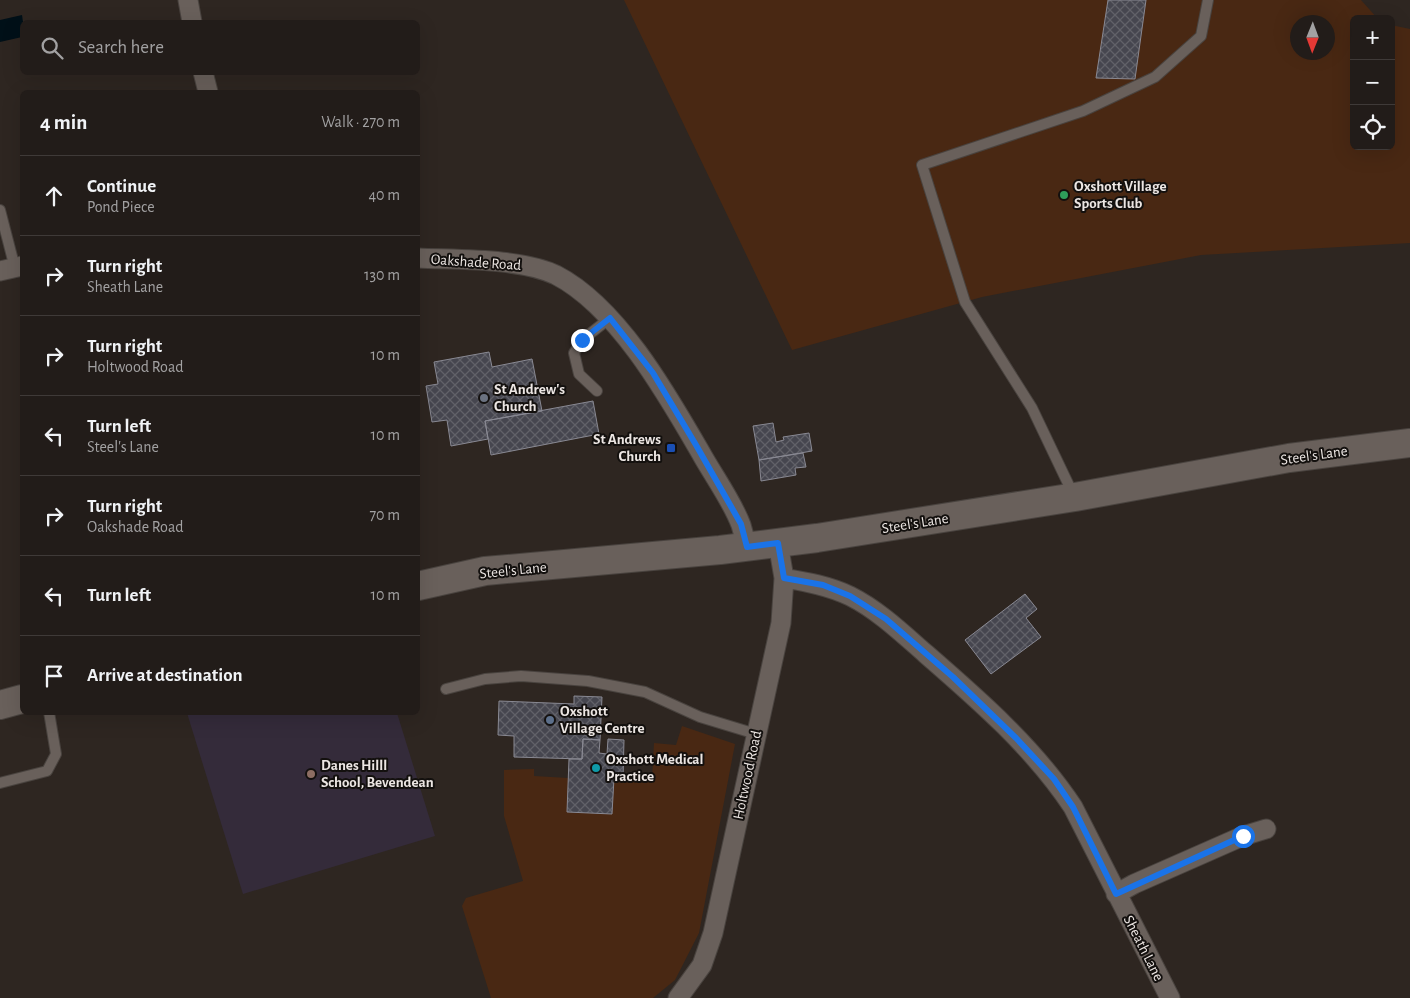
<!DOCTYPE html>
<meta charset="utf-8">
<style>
:root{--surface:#221c19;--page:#2e2926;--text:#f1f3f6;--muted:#a2a1a2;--line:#3f3a38}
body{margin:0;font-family:"Alegreya Sans",sans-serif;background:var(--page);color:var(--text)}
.controls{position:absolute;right:15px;top:15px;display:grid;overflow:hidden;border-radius:8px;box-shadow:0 5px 20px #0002}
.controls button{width:45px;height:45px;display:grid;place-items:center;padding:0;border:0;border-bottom:1px solid var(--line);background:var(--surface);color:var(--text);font:25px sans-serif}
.compass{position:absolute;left:1290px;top:15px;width:45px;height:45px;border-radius:50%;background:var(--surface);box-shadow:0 5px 20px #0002;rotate:181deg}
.stop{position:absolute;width:15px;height:15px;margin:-11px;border:4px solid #1a73e8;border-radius:50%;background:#fff}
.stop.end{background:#1a73e8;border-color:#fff;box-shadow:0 1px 5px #0008}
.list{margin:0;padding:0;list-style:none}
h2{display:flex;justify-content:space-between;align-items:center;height:65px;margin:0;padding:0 20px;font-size:21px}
h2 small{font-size:16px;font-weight:400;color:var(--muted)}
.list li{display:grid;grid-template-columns:32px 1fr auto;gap:15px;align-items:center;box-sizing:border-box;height:80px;padding:0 20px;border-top:1px solid var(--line)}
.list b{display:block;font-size:19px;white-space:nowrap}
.list p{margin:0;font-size:16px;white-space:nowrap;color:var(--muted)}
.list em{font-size:16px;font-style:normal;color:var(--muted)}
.icon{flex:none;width:28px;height:28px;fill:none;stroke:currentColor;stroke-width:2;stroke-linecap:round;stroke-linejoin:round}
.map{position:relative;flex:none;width:1410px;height:998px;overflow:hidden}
.search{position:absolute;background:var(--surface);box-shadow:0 5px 20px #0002;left:20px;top:20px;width:400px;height:55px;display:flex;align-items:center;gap:12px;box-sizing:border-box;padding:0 18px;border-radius:8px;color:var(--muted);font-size:19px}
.panel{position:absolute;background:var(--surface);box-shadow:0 5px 20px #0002;left:20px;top:90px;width:400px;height:625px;border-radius:8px}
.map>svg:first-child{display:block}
.education{fill:#342b3a}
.park{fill:#492813;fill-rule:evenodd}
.water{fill:#001018}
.building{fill:url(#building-cross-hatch);stroke:#898993}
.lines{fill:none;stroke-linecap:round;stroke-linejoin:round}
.lane-casing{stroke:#49433f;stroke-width:12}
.street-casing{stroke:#49433f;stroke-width:21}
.secondary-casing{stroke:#49433f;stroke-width:30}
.lane{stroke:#69605b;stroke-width:10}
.street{stroke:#69605b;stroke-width:19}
.secondary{stroke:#69605b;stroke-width:28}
.route{stroke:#1a73e8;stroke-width:6}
.leisure-dot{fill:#2e9e5b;stroke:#13100e;stroke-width:2}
.worship-dot{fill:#6b7280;stroke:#13100e;stroke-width:2}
.transit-dot{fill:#1a4fb4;stroke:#13100e;stroke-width:2}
.service-dot{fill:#5c6f8a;stroke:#13100e;stroke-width:2}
.culture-dot{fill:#0f9aa8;stroke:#13100e;stroke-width:2}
.education-dot{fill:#8d6e63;stroke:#13100e;stroke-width:2}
.labels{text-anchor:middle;stroke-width:4;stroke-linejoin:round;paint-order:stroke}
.poi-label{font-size:15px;font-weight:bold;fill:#ece6e3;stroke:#13100e;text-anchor:start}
.street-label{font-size:15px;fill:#ece6e3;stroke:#13100e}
</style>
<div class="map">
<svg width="1410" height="998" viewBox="0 0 1410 998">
<defs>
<pattern id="building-cross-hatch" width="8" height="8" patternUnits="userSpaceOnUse" patternTransform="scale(1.25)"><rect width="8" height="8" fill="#46464f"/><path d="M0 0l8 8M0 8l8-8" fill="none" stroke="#616168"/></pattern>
</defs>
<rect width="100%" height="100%" fill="#2e2621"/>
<!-- education -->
<path class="education" d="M187,713h210l38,123 -192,58z"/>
<!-- park -->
<path class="park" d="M624,0h737l17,19h-24v127h37v-121l19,4v214l-209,12 -219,42 -190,53zM1298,22h30v30h-30z
M682,726l53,18 -36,189 -24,47 -22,18h-162l-29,-92 4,-8 57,-17 -19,-65v-46l30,-1v7l34,2 -1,34 45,2 2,-36h38l2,-35 22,2z"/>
<!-- water -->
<path class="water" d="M22,15l1,7 -1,15 -22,5v-22z"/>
<!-- building -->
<path class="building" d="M1108,0h38l-11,79 -39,-1z
M489,352l3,15 40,-8 10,52 -57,10 3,18 -37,7 -4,-26 -15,2 -6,-36 12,-2 -4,-22z
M593,401l6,33 -108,21 -6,-34z
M773,423l3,19 8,-2 -1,-3 26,-4 3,18 -53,9 -6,-34z
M803,453l3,14 -11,1 1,7 -35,6 -2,-21z
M1025,594l12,15 -11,9 15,19 -50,37 -26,-34z
M574,696l28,1 -2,43 -17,-1 -1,20 -68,-2v-21l-16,-1 1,-34 75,3z
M583,739l17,1 -1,13 8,1 1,-15 16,1 -1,38h-9l-2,36 -45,-2 2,-53h13z"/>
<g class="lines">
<defs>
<path id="lane" d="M0,210l15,58
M597,391l-18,-17 -5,-21 8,-13 28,-22
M1074,496l-42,-88 -67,-106 -43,-137 161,-54 72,-34 46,-41 7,-36
M446,689l39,-10 36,-3 67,5 57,11 55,25 56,17
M0,783l47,-12 9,-17 -7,-42"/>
<path id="street" d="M188,0l4,22
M203,72l5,20
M418,258c40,2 102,0 138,17 62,32 112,121 146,180 13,23 30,46 39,70 2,7 4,15 6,22
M0,271l22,-5
M784,578c23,4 45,8 66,18 28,14 52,37 76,58 53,46 108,94 147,153l97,191
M1116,894l18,-10 109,-48 23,-7
M678,998l24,-33 11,-32 68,-310 3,-45 -6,-35"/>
<path id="secondary" d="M418,586l67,-15 235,-21 97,-12 258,-41 214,-39 121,-15
M0,705l22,-6"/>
</defs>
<!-- lane casing -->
<use href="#lane" class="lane-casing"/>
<!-- street casing -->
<use href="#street" class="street-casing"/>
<!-- secondary casing -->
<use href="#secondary" class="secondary-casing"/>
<!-- lane -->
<use href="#lane" class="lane"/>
<!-- street -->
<use href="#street" class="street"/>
<!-- secondary -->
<use href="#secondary" class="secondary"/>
</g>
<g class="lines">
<!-- route -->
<path class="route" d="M582,340l28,-22 43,55 43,72 45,79 6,23 31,-4 6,35 39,7 27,11 36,23 67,58 63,61 38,41 19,28 43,87 127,-58"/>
</g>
<!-- markers -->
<circle class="leisure-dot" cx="1064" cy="195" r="5"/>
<circle class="worship-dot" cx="484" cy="398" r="5"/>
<rect class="transit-dot" x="666" y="443" width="10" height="10" rx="2.5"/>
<circle class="service-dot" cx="550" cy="720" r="5"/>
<circle class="culture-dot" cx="596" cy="768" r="5"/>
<circle class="education-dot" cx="311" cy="774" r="5"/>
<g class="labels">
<!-- poi labels -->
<g class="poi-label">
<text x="1074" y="191">Oxshott Village<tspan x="1074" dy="17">Sports Club</tspan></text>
<text x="494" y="394">St Andrew's<tspan x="494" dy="17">Church</tspan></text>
<text x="661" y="444" text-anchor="end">St Andrews<tspan x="661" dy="17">Church</tspan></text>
<text x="560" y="716">Oxshott<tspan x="560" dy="17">Village Centre</tspan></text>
<text x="606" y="764">Oxshott Medical<tspan x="606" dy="17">Practice</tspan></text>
<text x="321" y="770">Danes Hilll<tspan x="321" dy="17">School, Bevendean</tspan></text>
</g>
<!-- street labels -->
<g class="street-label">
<text transform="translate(476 262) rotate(4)" y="5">Oakshade Road</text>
<text transform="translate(1314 455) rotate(-8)" y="5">Steel's Lane</text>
<text transform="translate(915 523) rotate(-9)" y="5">Steel's Lane</text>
<text transform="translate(513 570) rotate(-6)" y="5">Steel's Lane</text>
<text transform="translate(747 775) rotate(-78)" y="5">Holtwood Road</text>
<text transform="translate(1144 948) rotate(63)" y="5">Sheath Lane</text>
</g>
</g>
</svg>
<div class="controls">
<button>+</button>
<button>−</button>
<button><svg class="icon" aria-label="locate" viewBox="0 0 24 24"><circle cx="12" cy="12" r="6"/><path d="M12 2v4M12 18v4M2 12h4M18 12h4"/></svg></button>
</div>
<svg class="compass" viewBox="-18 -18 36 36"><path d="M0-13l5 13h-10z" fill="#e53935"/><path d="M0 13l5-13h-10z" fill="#a2a1a2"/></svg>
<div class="stop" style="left:1243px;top:836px"></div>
<div class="stop end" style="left:582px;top:340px"></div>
<div class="search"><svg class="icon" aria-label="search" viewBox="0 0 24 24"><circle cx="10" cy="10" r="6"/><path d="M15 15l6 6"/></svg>Search here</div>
<section class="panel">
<h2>4 min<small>Walk · 270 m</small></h2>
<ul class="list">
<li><svg class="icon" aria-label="ahead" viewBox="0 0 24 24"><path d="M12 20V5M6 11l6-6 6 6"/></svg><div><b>Continue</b><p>Pond Piece</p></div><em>40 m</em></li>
<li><svg class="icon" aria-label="right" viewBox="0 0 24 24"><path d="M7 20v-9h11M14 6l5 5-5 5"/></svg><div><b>Turn right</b><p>Sheath Lane</p></div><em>130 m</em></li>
<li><svg class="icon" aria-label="right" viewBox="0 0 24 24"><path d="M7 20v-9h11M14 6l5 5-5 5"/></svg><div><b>Turn right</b><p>Holtwood Road</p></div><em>10 m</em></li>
<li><svg class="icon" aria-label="left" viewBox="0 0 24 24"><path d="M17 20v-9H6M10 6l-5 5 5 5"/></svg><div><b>Turn left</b><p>Steel's Lane</p></div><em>10 m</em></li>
<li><svg class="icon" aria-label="right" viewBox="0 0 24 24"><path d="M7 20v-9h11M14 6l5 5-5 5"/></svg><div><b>Turn right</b><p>Oakshade Road</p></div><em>70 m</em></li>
<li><svg class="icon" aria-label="left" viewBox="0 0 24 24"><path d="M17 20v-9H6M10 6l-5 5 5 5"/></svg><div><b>Turn left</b></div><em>10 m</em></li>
<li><svg class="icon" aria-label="arrive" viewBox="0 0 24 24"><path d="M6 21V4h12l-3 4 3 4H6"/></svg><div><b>Arrive at destination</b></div></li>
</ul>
</section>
</div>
